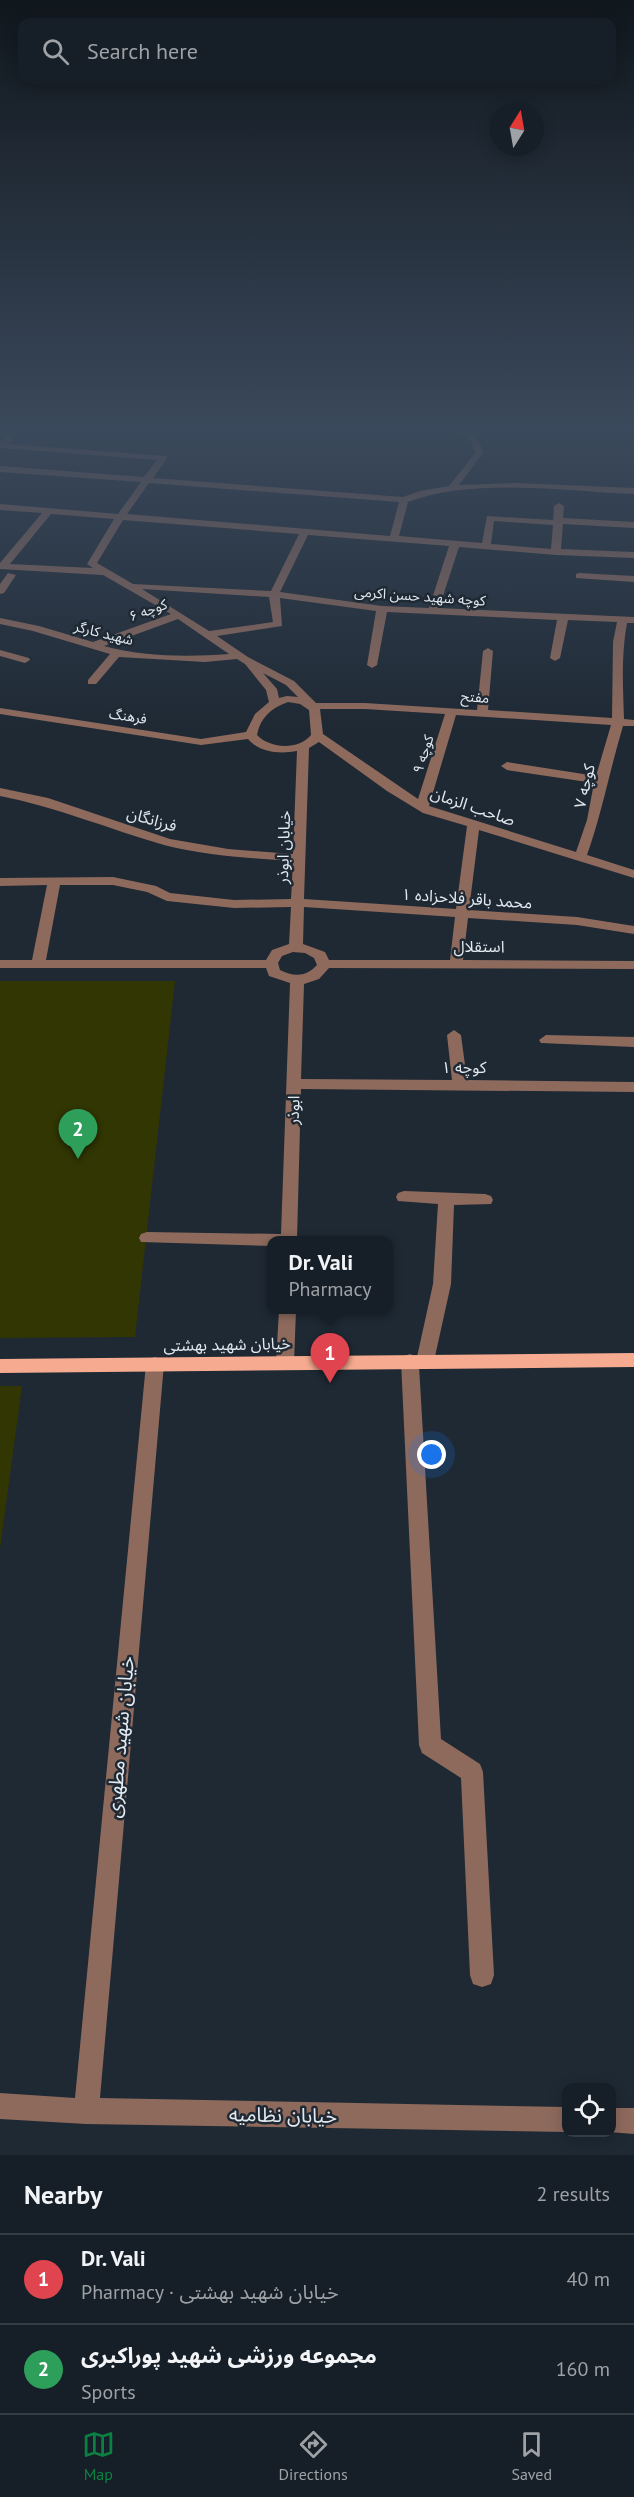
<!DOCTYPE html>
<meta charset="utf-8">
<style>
:root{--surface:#161f27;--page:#1f272f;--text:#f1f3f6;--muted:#9ea2a7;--line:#353d44;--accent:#0b8043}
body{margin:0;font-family:"PT Sans","Noto Sans Arabic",sans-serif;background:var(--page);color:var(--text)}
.controls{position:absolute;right:18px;bottom:18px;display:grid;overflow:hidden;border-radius:12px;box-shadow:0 3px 15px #0003}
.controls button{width:54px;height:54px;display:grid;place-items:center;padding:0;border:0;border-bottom:2px solid var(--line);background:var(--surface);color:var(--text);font:30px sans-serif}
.compass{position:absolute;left:490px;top:102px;width:54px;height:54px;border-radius:50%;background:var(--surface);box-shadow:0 3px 15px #0003;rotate:11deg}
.you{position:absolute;left:432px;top:1455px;width:21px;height:21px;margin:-15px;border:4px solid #fff;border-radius:50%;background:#1a73e8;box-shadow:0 0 0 9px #1a73e833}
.badge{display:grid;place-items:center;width:39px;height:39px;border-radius:50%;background:var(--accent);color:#fff;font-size:20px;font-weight:700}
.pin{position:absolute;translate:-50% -50px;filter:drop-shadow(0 2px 3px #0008)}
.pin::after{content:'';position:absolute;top:32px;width:21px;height:18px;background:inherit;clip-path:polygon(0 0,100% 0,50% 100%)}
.popup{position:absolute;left:267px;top:1236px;width:126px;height:78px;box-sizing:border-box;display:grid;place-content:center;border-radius:12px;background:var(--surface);filter:drop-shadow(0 2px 4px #0005);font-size:20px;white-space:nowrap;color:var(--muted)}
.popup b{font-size:22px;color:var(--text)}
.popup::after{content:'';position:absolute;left:50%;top:100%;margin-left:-12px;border:12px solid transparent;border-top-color:var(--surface)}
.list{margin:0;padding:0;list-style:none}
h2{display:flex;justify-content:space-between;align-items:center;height:78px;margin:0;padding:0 24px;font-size:26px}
h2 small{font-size:20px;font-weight:400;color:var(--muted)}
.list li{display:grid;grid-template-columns:39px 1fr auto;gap:18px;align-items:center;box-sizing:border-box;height:90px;padding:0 24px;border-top:2px solid var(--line)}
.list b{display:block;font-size:22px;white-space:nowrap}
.list p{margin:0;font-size:20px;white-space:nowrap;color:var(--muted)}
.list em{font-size:20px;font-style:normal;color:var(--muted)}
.icon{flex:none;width:33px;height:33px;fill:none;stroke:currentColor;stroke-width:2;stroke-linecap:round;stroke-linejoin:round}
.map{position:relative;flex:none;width:634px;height:2155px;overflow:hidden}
.search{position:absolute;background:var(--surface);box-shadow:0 3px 15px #0003;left:18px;right:18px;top:18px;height:66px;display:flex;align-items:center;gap:15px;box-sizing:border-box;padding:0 21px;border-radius:12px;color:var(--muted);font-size:22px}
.sheet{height:258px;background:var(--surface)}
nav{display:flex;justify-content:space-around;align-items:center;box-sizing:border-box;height:84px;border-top:2px solid var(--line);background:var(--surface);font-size:16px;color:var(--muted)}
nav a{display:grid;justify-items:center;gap:3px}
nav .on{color:var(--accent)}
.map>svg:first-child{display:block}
.green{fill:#313603}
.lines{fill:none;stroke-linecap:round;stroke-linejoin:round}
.minor{fill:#8e6a5d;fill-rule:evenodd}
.major{fill:#f6ab90;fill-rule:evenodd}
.labels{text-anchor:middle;stroke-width:5;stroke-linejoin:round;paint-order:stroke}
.far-street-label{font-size:14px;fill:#e2e9f0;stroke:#1e2934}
.street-label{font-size:16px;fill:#e2e9f0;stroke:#1e2934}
.near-street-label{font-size:20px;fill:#e2e9f0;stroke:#1e2934}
</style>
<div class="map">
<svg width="634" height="2155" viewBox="0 0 634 2155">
<rect width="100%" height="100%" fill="#1e2934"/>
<!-- green -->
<path class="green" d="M0,981h175l-40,356 -135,1z
M0,1386h22l-22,163z"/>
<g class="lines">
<!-- minor -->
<path class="minor" d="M14,427h8l-14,17 158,12 1,2 -14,20 250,19 17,-6 29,-5 26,-33c-6,-28 -24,-16 -41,-26 22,-1 44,1 49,26l-24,32 56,-2 119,5v6c-68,-3 -162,-17 -226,8l-9,34 83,7 5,-27 66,4 1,-14 5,-3 5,3 -1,12 71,4v6l-71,-4 -2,25 73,3v6l-78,-3 -97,-8 -20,61 195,9v6h-7c-6,32 -4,64 -3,96l10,1v6h-11c-13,43 -21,87 -36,129l47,15v8l-155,-48 -10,80 108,7 57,9v8l-57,-9 -109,-7 -5,42 171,1v8l-305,-1 -10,11 -15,5 -3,95 151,1 -5,-45 7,-5 7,5 6,45 167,2v10l-333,-3 -4,151h-25v6l-131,-4 -2,-4 2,-4 6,-2 134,2 9,-251 -21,-7 -3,-8h-266v-8h32l15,-75 -47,1v-8l113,-1 43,9 14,7 64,7 57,-1 2,-38c-43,-3 -87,-5 -129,-16 -55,-16 -108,-38 -164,-49v-8l48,10 122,41 58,10 65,5 4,-103c-17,3 -37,2 -49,-12l-47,6 -201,-31v-6l201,31 45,-7 9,-18 14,-12 -3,-12 -21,-26 -8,-5 -32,3 -86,-5 -23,27h-8v-4l22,-26 -77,-23 -33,-7v-6l39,8 54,16 78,-28 -68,-39 -103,-6v-6l42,-50 -42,-3v-6l118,10 23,-32 -141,-10v-6l144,11 13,-17 -157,-12v-5zM149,483l250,19 -9,34 -263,-22zM51,514l63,5 -27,45 6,4 -83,-4zM123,520l176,14 -28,57 -138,-7 -36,-21zM494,521l59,4 -2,24 -60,-5zM308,535l141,11 -20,62 -47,-2 -102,-14zM142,589l127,8 4,25 -64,9zM280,598l96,13 -9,54 5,3 5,-3 10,-53 170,8 -7,38 5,3 5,-3 8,-38 49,2 -4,20 -1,76 -124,-8 5,-59 -5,-3 -5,3 -6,59 -112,-7h-49l-22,-22 -46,-24 -31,-21 65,-10zM178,619l51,35c-40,3 -86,3 -125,-8zM263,673l23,12 12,12 -11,-1 -8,2 -2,-9zM288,702l12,2 9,6 2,25c-12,15 -41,14 -54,0 3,-17 14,-27 31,-33zM320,709h45l80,5 -27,85 -95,-65zM456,715l155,10 -15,51 -89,-14 -6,4 6,4 87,13 -7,37 -11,32 -147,-46zM319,742l68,49 36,22 44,13 -11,83 -152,-10 5,-151zM60,885h53l34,7 20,9 67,7 57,-1 -2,37 -17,6 -6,10h-220zM304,907l151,10 -5,43h-121l-4,-8 -22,-8zM293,952l12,1 9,5 3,7c-11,12 -23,12 -37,5l-2,-7 4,-7z
M8,573l8,2 -12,18 -4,1v-10z
M579,573l55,3v6l-58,-4v-4z
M0,650l29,8 1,2 -5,3 -25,-7z
M546,1035l88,2v10l-93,-4 -2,-3z
M404,1191l81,3 6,2 2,4 -2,4 -37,1 -3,79 -17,77 -3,5 -6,2 -6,-2 22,373 39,25 3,8 11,203 -3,9 -9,3 -9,-3 -3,-9 -9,-197 -39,-25 -3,-8 -18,-384 3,-5 6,-2 7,3 16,-73 5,-80 -40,-3 -2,-4 2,-4z
M279,1310h17l-2,53 -3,5 -6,2 -6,-2 -3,-5z
M155,1357l6,2 3,5 -64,734 466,9 1,25 -481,-8 -86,-5v-26l75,5 71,-734 3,-5z
M612,2108h22v26l-25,-2h3z"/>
<!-- major -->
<path class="major" d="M634,1353v14l-634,6v-14z"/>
</g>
<!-- sky -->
<linearGradient id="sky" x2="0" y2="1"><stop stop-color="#10171d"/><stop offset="0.59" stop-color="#3b495c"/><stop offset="1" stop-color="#3b495c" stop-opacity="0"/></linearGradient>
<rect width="634" height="728" fill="url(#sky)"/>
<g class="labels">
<!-- far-street labels -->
<g class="far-street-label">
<text transform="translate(420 596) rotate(4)" y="5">کوچه شهید حسن اکرمی</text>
<text transform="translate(148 610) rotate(-20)" y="5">کوچه ۶</text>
<text transform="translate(104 633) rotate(14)" y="5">شهید کارگر</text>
<text transform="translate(475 697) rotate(4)" y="5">مفتح</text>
<text transform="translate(128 716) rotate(9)" y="5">فرهنگ</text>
<text transform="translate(423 754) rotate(-72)" y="5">کوچه ۹</text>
</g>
<!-- street labels -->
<g class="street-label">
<text transform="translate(584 786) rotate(-77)" y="6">کوچه ۷</text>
<text transform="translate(473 806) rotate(19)" y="6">صاحب الزمان</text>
<text transform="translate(152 819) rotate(16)" y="6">فرزانگان</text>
<text transform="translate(283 847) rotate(-88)" y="6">خیابان ابوذر</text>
<text transform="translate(467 898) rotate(4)" y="6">محمد باقر فلاحزاده ۱</text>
<text x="479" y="952">استقلال</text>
<text x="464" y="1073">کوچه ۱</text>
<text transform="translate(293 1110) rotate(-88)" y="6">ابوذر</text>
<text transform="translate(227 1344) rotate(-1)" y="6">خیابان شهید بهشتی</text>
</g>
<!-- near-street labels -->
<g class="near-street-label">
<text transform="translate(120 1737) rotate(-85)" y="7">خیابان شهید مطهری</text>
<text transform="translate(283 2115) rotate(1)" y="7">خیابان نظامیه</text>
</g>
</g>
</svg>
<div class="controls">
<button><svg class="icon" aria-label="locate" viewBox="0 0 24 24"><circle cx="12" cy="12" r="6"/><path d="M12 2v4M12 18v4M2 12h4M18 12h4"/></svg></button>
</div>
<svg class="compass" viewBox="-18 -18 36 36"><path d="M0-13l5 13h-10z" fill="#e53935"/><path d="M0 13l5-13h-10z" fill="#9ea2a7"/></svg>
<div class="you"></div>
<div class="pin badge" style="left:330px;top:1383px;background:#e0444e">1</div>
<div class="popup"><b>Dr. Vali</b>Pharmacy</div>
<div class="pin badge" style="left:78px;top:1159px;background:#2e9e5b">2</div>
<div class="search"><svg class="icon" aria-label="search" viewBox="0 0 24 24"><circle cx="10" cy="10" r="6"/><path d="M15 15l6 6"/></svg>Search here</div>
</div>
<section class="sheet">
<h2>Nearby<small>2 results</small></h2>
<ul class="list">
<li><span class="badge" style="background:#e0444e">1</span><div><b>Dr. Vali</b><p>Pharmacy · خیابان شهید بهشتی</p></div><em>40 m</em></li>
<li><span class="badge" style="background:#2e9e5b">2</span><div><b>مجموعه ورزشی شهید پوراکبری</b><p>Sports</p></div><em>160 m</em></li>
</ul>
</section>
<nav>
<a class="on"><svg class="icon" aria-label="map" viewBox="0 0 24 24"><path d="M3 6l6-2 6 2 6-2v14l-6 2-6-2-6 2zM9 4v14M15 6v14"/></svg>Map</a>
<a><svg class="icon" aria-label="directions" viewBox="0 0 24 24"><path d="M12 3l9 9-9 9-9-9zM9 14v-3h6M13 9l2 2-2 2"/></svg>Directions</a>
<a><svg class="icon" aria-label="saved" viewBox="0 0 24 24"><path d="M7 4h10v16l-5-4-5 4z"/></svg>Saved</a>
</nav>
